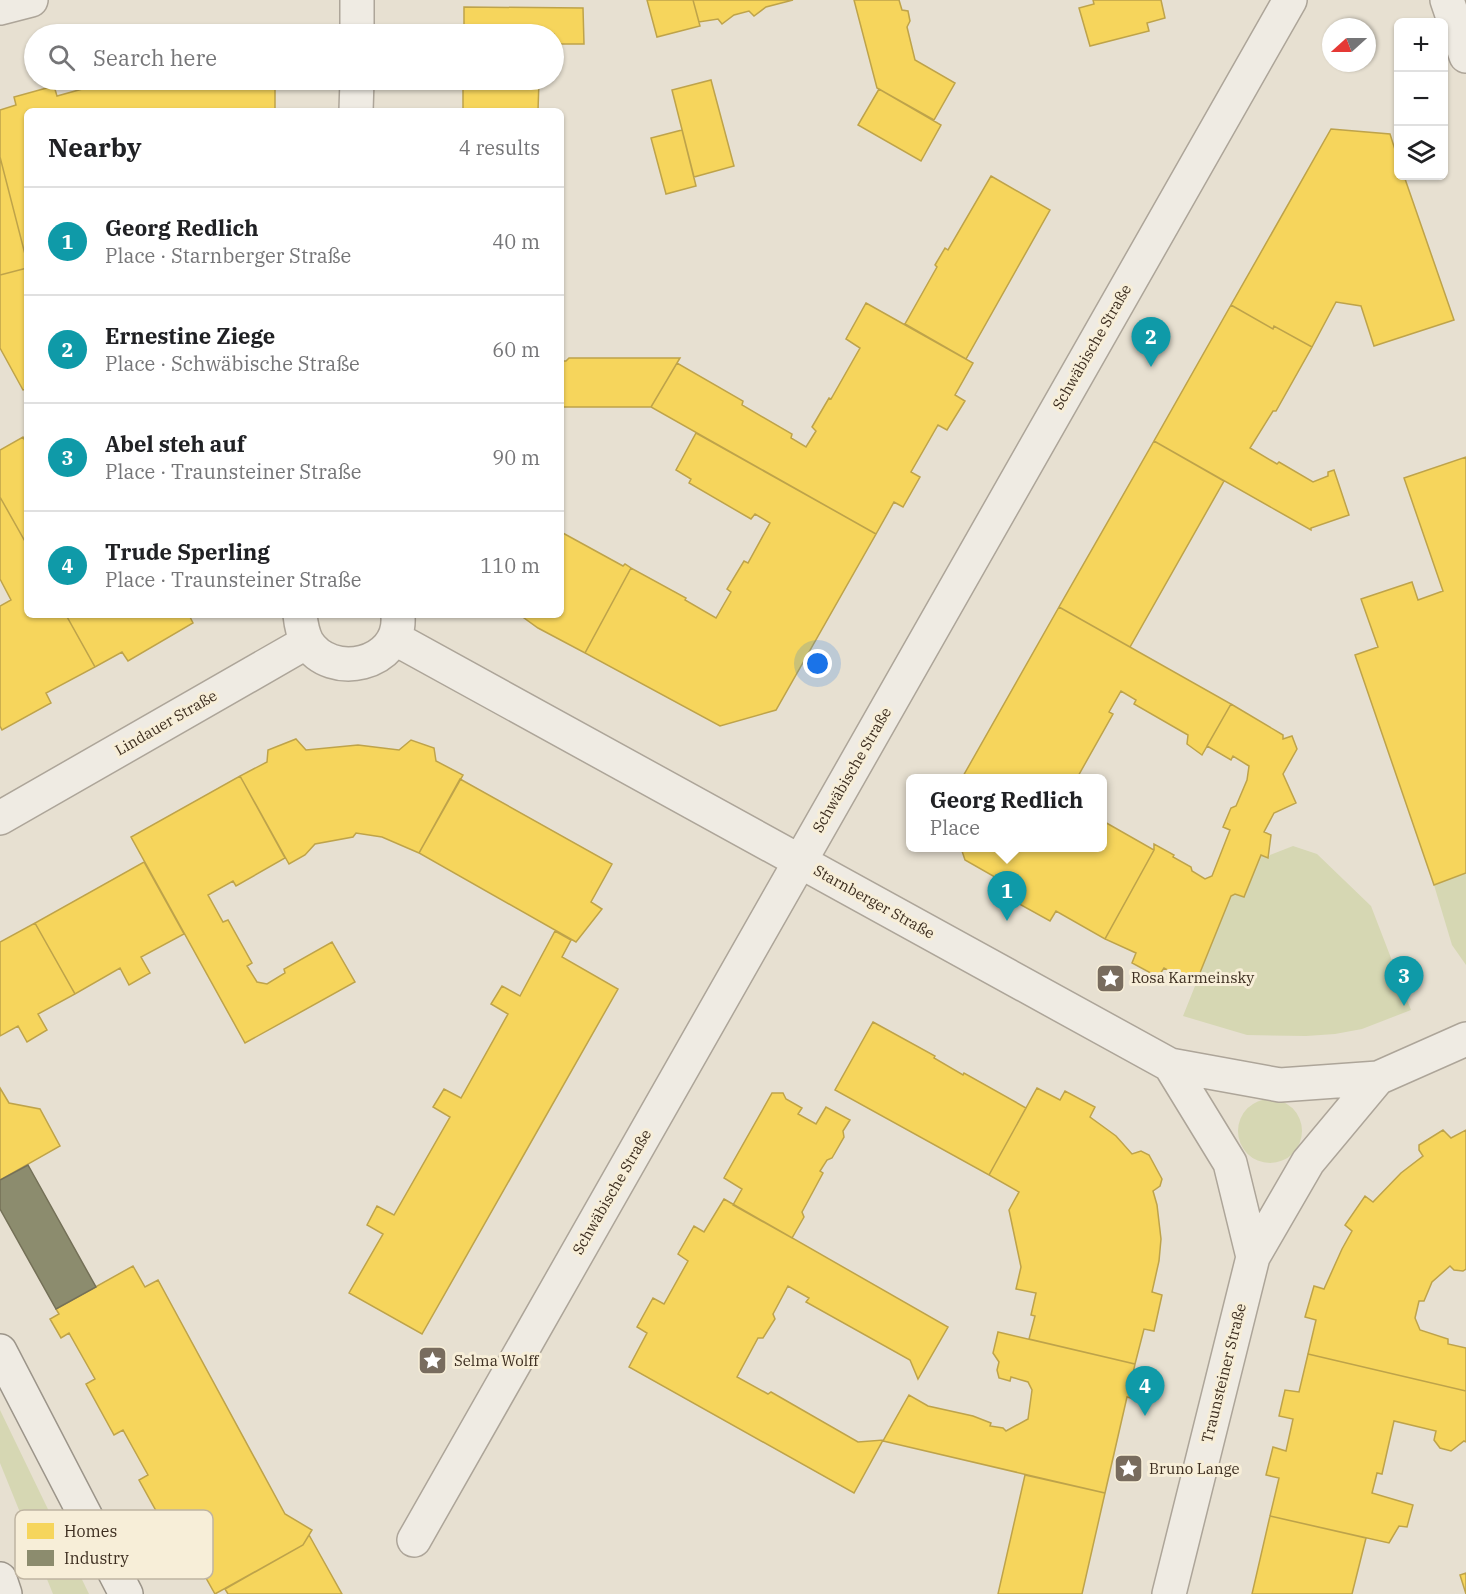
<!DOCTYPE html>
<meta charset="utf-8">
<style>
:root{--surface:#fff;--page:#f6f6f6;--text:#202124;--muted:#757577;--line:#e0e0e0;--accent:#786c5e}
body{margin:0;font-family:"IBM Plex Serif",serif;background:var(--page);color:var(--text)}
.controls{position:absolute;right:18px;top:18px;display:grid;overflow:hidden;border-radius:9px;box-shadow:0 2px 4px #0004}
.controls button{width:54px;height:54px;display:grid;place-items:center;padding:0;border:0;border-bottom:2px solid var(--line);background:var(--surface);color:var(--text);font:30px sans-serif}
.compass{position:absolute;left:1322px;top:18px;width:54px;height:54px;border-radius:50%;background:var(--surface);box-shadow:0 2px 4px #0004;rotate:249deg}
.you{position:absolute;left:818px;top:664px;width:21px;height:21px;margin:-15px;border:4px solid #fff;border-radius:50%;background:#1a73e8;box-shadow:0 0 0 9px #1a73e833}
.badge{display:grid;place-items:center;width:39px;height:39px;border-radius:50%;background:var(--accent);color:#fff;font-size:20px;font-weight:700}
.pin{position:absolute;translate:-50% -50px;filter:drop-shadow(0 2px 3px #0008)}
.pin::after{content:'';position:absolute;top:32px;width:21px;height:18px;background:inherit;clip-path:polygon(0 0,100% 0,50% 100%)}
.popup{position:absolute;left:906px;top:774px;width:201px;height:78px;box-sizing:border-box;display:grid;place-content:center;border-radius:9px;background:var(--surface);filter:drop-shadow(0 2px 4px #0005);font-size:20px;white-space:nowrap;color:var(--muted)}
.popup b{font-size:22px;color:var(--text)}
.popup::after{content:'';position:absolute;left:50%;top:100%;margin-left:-12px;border:12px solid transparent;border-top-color:var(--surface)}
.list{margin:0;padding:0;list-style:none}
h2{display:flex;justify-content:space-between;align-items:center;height:78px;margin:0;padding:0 24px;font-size:26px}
h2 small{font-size:20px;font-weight:400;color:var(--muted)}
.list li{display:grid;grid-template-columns:39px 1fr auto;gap:18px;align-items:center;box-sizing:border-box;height:108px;padding:0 24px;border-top:2px solid var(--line)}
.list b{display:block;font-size:22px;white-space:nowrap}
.list p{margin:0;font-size:20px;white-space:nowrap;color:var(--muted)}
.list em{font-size:20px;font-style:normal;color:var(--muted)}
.icon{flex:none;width:33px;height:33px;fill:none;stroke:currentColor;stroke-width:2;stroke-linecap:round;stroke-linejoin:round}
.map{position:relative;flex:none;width:1466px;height:1594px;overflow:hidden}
.search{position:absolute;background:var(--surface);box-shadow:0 2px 4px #0004;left:24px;top:24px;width:540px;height:66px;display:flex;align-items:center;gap:15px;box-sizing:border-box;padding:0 21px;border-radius:33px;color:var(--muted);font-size:22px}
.panel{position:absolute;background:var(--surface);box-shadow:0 2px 4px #0004;left:24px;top:108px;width:540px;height:510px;border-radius:9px}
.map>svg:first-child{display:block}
.green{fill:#d6d7b3}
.homes{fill:#f6d55c;stroke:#bea34a;stroke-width:1.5}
.industry{fill:#8c8c6e;stroke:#747057;stroke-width:1.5}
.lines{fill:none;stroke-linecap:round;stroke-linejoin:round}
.street-casing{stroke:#ada599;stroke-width:36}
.secondary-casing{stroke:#9c958a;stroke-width:36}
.street{stroke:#efebe3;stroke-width:33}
.secondary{stroke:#efebe3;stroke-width:33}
.labels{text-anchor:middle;stroke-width:6;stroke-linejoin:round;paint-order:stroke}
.street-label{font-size:15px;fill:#3d2e20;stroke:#f7eed8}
.poi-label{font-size:15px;fill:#3d2e20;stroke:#f7eed8;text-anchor:start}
.key{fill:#f7eed8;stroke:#bfb4a1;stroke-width:1.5}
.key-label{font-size:16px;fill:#3d2e20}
</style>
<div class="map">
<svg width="1466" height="1594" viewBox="0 0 1466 1594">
<rect width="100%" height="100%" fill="#e7e0d1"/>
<!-- green -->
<path class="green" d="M1293,846l24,8 54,52 40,104 -49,19 -27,5 -29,2 -59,-1 -64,-19 48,-120 4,-2 9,3 17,-42 7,3 2,-3z
M1466,873v92l-14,-20 -18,-60z
M1238 1131a32 32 0 1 1 64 0a32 32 0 1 1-64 0Z
M0,1410l89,184h-36l-53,-131z"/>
<!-- homes -->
<path class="homes" d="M647,0h46l7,26 -43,11z
M693,0h100l-27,7 -12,9 -5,-5 -15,4 -12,9 -4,-5 -19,3z
M854,0h45l3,10 6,1 2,10 -3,6 8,33 40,23 -21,37 -57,-32z
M1093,0h68l4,18 -18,5 2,8 -59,15 -11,-38 15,-4z
M464,7l119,1 1,36h-30v-10h-90z
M115,80h160v31h-248v151l-27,-105v-47l16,-5 -2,-8 40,-11 3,10z
M463,80h76l-1,31h-75z
M711,80l23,86 -40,11 -22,-87z
M879,89l62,36 -20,36 -63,-36z
M1331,129l59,5 8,25v17h6l50,144 -80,26 -13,-40 -25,-4 -24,45 -38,-21 -1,3 -42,-24z
M682,130l14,56 -30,8 -15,-56z
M0,157l27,105v6l-27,7z
M991,176l59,34 -84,149 -61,-35 32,-57 -2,-2 10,-17 3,2z
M27,268v121l-4,1 -23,-42v-73z
M866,303l107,60 -18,32 10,6 -18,29 -9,-5 -27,47 9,5 -17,30 -9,-5 -18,32 -225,-127 26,-44 66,38 -1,4 50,29 -1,4 15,9 10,-16 -4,-4 17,-29 2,1 29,-51 -14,-9z
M1231,305l42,24 1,-3 38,21 -36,64h-3l-23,37 27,16 2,-2 34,20 15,-6v-4l6,-2 15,45 -38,13v2l-157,-89z
M569,358h111l-29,49h-90v-46h5z
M696,433l180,101 -100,176 -56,16 -135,-73 46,-85 55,30 -1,2 31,18 15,-26 -4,-3 17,-28 4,2 22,-40 -15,-9 -4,5 -62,-36 2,-4 -15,-9z
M23,437l4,8v100l-27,-48v-47z
M1154,441l70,40 -94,166 -71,-40z
M1466,457v416l-32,12 -79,-230 23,-8 -17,-48 51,-17 6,18 25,-9 -39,-113z
M0,497l27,48v70h39l29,52 -49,26 5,10 -49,27 -2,-4v-120l11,-6 -11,-21z
M561,532l62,34 2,-2 6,4 -46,85 -47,-25 -18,-13h41z
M1059,607l172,97 -29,51 -15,-11 1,-9 -54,-31 2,-4 -15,-9 -12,21 4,2 -36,64h-115z
M66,615h123l4,8 -65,38 -6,-9 -27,15z
M1231,704l52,31v4l9,-3 5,13 -14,25 13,29 -22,10 -10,19 7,3 -3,23 -7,-3 -17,42 -9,-3 -4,2 -36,89 -31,-17 -6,9 -26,-14 4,-10 -31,-14 49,-89v-6l20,11 -1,2 18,10 1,4 13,8 7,-3 18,-46 -7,-3 8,-19 5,-2 11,-26 2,-14 -16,-10 -2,4 -24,-14z
M296,739l10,11 52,-5 41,5 12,-10 23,8 2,13 27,14 -44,78 -37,-16 -26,-4 -3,4 -38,7 -10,11 -16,9 -49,-88 27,-14 1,-12z
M240,776l45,82 -49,28 -3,-5 -25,14 15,27 5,-2 24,43 -5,3 10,16 10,2 18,-11 -1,-4 48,-27 23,40 -110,61 -114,-206z
M460,779l152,85 -21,38 11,7 -26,33 -157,-89z
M1103,821l51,29 -49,89 -49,-28 -6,10 -61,-34 6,-10 -30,-17 -4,-12h142z
M144,862l40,72 -43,23 9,16 -21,12 -9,-17 -45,26 -40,-71z
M35,923l40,71 -37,20 9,16 -20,12 -9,-16 -18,10v-94z
M555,931l16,9 -9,17 56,32 -196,345 -73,-41 34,-59 -16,-9 10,-19 17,9 56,-98 -17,-10 11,-18 17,9 47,-84 -17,-10 11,-18 18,10z
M873,1022l62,34 -1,2 29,17 1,-2 62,35 -37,67 -154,-85z
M0,1088l9,15 31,6 20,37 -60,34z
M1037,1088l23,12 5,-9 30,16 -5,10 26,19 16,18 9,-3 8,4 13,24 -2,7 -7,5 4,14 4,34 -2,22 -7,31 10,3 -8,36 -10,-2 -9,35 -106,-25 6,-23 -4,-1 5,-22 -20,-4 5,-22 -12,-57 10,-18 -30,-17z
M772,1093h11l3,6 16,9 -4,6 18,10 10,-17 24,13 -7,11 1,6 -12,21 -5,2 -7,11 3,2 -21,39 2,5 -12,21 -59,-33 9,-16 -18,-11z
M1443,1130l8,8 15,-8v139l-3,2 -9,-1 -4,-4 -18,16 -8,19h-5l-4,17 5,12 28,9v5l18,4v43l-158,-37 8,-34 -11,-3 9,-31 10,3 18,-40 10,-18 -7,-6 20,-29 8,6 28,-29 22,-17 -4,-6v-5z
M724,1199l224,128 -30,52 -8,-19 -104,-58 3,-4 -21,-12 -15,28 2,5 -12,19h-5l-21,39 31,17 3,-2 87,50 25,-2 -29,53 -225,-126 18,-34 -10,-6 16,-29 11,6 24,-43 -10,-7 16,-28 10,6z
M133,1266l12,21 13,-7 127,234 27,16 -9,15 -88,49 -13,-23 -10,5 -15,-26 10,-6 -13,-22 -9,5 -26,-47 9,-5 -25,-45 -9,5 -28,-51 9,-5 -26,-46 -8,5 -11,-19 9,-5 -3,-5z
M998,1332l137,32 -3,14 11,2 -5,20 -11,-3 -22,96 -222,-52 26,-46 19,11 45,10 18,7 -1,3 13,2 3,3 22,-12 4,-29 -4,-8 -17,-5 -1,4 -11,-3 -2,-8 2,-8 -6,-9z
M1308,1354l158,37v51l-2,-1 -13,10 -11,-3 -6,-8 2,-9 -42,-10 -12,53 -5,-1 -5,20 41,12 -6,22 -8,-1 -10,17 -119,-27 9,-38 -13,-3 7,-28 13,4 7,-32 -14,-3 6,-26 14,2z
M1025,1475l80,18 -23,101h-84z
M1270,1516l96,22 -14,56h-100z
M309,1535l33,59h-114l-3,-5 78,-44z
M1466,1573v21l-6,-19z"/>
<!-- industry -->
<path class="industry" d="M28,1165l68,122 -40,22 -56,-100v-29z"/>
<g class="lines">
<defs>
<path id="street" d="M1447,0l19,56
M0,8l31,-8
M357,34v-34
M356,111l1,-31
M300,615c1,9 3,19 7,27 24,39 94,23 91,-25
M394,638l776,427 110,20 98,-7
M0,818l307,-176
M1170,1065l60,98 23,94
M414,1540l876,-1540
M1169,1594l84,-337 55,-95 70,-84 88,-39"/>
<path id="secondary" d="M0,1351l126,243
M0,1579l5,15"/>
</defs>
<!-- street casing -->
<use href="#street" class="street-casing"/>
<!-- secondary casing -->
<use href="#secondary" class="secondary-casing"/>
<!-- street -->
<use href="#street" class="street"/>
<!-- secondary -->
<use href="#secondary" class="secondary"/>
</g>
<!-- icons -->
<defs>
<symbol id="sight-square" viewBox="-11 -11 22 22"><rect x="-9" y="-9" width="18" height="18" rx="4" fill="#786c5e" stroke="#f7eed8"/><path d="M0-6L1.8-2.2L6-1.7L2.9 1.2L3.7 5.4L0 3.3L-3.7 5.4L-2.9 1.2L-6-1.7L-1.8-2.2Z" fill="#fff"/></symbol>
</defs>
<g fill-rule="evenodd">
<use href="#sight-square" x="1094" y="962" width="33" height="33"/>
<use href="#sight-square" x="416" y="1344" width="33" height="33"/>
<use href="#sight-square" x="1112" y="1452" width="33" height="33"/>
</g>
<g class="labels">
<!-- street labels -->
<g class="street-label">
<text transform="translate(1092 347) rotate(-60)" y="5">Schwäbische Straße</text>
<text transform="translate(166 723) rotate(-30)" y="5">Lindauer Straße</text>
<text transform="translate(852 770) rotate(-60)" y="5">Schwäbische Straße</text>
<text transform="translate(874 902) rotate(29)" y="5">Starnberger Straße</text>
<text transform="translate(612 1192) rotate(-60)" y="5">Schwäbische Straße</text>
<text transform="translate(1224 1373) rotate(-76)" y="5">Traunsteiner Straße</text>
</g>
<!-- poi labels -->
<g class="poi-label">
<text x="1131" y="983">Rosa Karmeinsky</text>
<text x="454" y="1366">Selma Wolff</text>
<text x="1149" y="1474">Bruno Lange</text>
</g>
</g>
<!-- legend -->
<rect x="15" y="1510" width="198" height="69" rx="9" class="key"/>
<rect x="27" y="1523" width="27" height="16" fill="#f6d55c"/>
<rect x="27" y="1550" width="27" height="16" fill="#8c8c6e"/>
<g class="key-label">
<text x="64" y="1537">Homes</text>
<text x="64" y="1564">Industry</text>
</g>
</svg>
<div class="controls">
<button>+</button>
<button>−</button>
<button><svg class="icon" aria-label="layers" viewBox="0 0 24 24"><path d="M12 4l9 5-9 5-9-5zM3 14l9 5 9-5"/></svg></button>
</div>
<svg class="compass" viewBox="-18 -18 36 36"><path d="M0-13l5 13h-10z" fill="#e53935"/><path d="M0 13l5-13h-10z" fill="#757577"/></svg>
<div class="you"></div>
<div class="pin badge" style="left:1007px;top:921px;background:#0f9aa8">1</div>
<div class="popup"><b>Georg Redlich</b>Place</div>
<div class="pin badge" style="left:1151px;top:367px;background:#0f9aa8">2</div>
<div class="pin badge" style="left:1404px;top:1006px;background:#0f9aa8">3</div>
<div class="pin badge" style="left:1145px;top:1416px;background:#0f9aa8">4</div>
<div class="search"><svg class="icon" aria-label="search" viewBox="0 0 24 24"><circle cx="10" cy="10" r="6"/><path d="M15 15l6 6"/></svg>Search here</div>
<section class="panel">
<h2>Nearby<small>4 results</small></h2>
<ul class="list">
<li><span class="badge" style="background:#0f9aa8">1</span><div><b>Georg Redlich</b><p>Place · Starnberger Straße</p></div><em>40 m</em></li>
<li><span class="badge" style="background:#0f9aa8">2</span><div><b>Ernestine Ziege</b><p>Place · Schwäbische Straße</p></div><em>60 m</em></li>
<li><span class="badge" style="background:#0f9aa8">3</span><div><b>Abel steh auf</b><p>Place · Traunsteiner Straße</p></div><em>90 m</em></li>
<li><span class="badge" style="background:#0f9aa8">4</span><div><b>Trude Sperling</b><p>Place · Traunsteiner Straße</p></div><em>110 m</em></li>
</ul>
</section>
</div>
